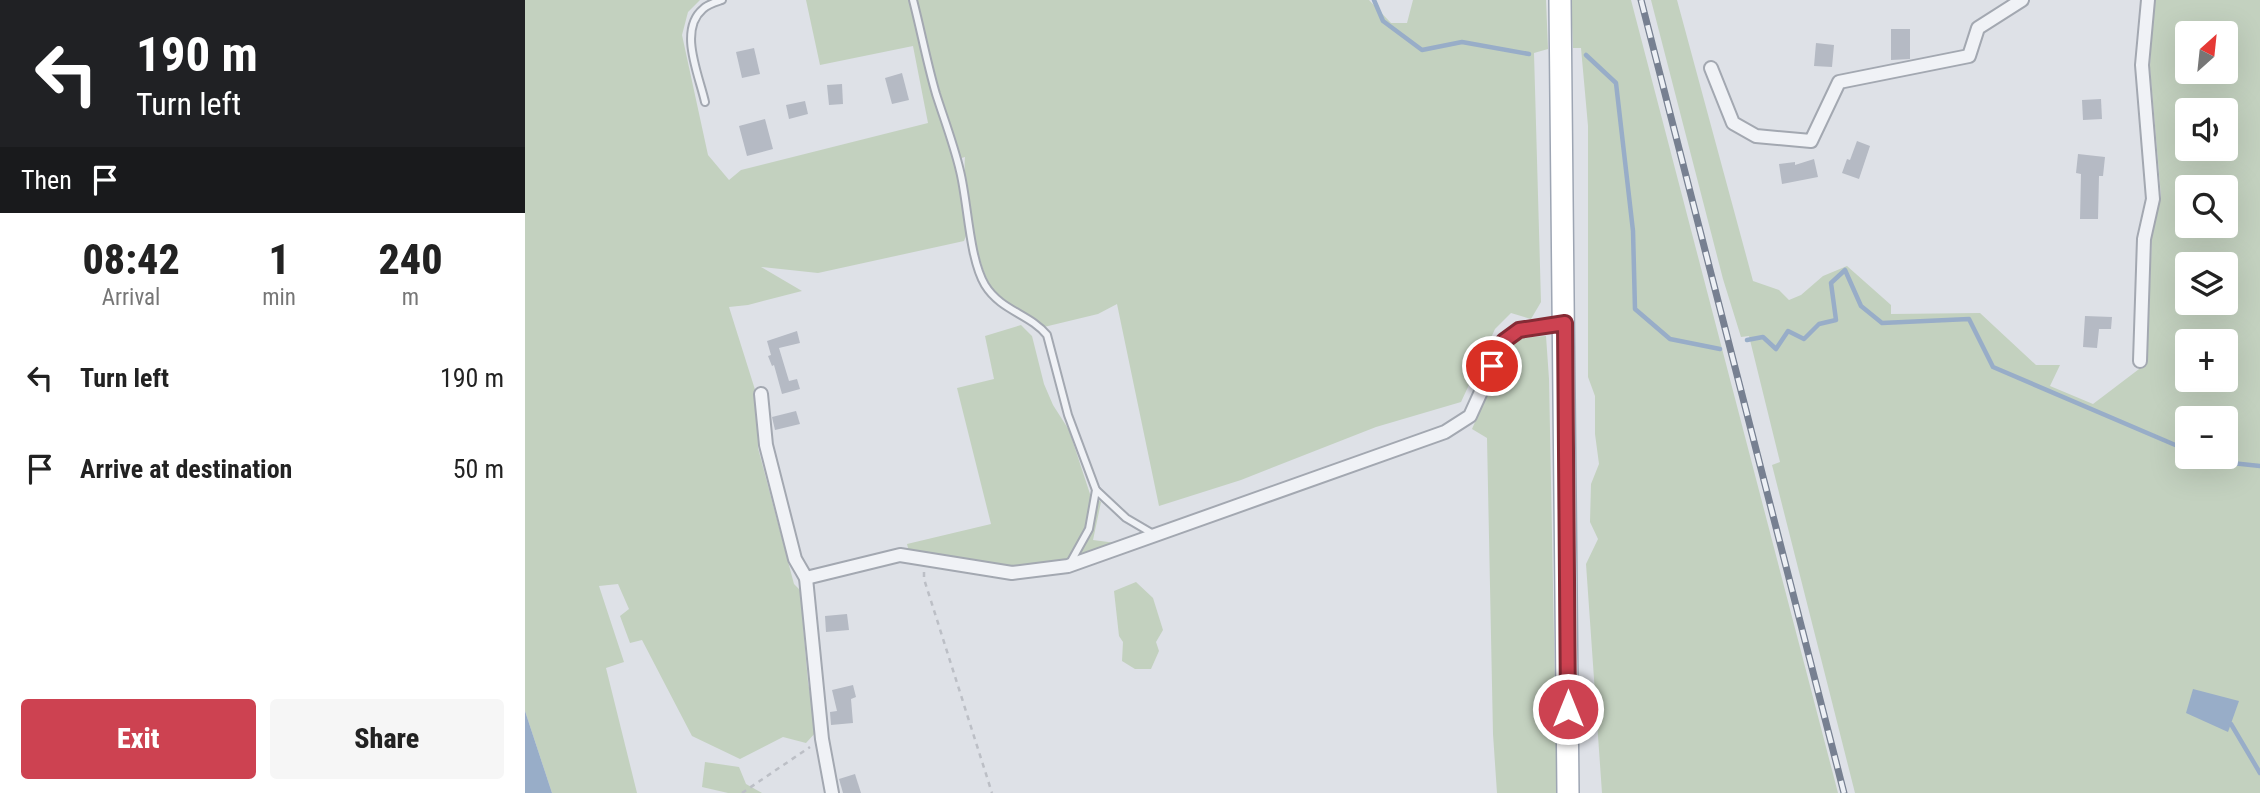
<!DOCTYPE html>
<html lang="en">
<head>
<meta charset="utf-8">
<style>
  body { margin:0; font-family:"Roboto Condensed",sans-serif; background:#f6f6f6; color:#222; height:100vh; display:flex; flex-direction:column; font-size:26px; white-space:nowrap }
  * { box-sizing:border-box; margin:0 }
  p { font-size:23px; color:#767676 }
  .icon { flex:none; width:38px; height:38px; fill:none; stroke:currentColor; stroke-width:2; stroke-linecap:round; stroke-linejoin:round }
  .map { position:relative; flex:1; overflow:hidden }
  .sheet { display:flex; flex-direction:column; background:#fff; width:525px }
  .sheet>* { flex:none }
  .hud { background:#202124; color:#fff; overflow:hidden }
  .needle { width:46px; rotate:27deg }
  .buttons { position:absolute; left:1650px; top:21px; display:grid; gap:14px }
  .buttons a { display:grid; place-items:center; width:63px; height:63px; border-radius:7px; background:#fff; box-shadow:0 7px 28px #0002; font-size:35px }
  .pin { position:absolute; display:grid; place-items:center; width:60px; height:60px; color:#fff; margin:-30px; border:4px solid #fff; border-radius:50%; box-shadow:0 2px 7px #0007 }
  .me { position:absolute; width:77px; margin:-38px; rotate:0deg; stroke-linejoin:round; filter:drop-shadow(0 0 5px #0008) }
  .turn { display:flex; align-items:center; gap:24px; height:147px; padding:0 21px; font-size:32px }
  .turn .icon { width:91px; height:91px; stroke-width:2.5 }
  .turn b { display:block; font-size:49px; line-height:60px }
  .then { display:flex; align-items:center; height:66px; padding:0 21px; background:#0003; gap:14px; font-size:26px }
  .eta { display:flex; justify-content:space-evenly; align-items:center; height:119px; text-align:center }
  .eta b { font-size:42px; font-weight:800; line-height:49px }
  .action { display:flex; gap:14px; margin-top:auto; padding:14px 21px }
  .action a { flex:1; height:80px; border-radius:7px; background:#cd4251; color:#fff; font-size:28px; font-weight:800; line-height:80px; text-align:center }
  .action a+a { background:#f6f6f6; color:#222 }
  ul { padding:0; list-style:none }
  li { display:flex; align-items:center; gap:21px; height:91px; padding:0 21px }
  li div { flex:1 }
  li b { display:block; font-size:26px }
  li em { font-style:normal }
  main { display:flex; flex:1; min-height:0 }
  .map>svg:first-child { display:block }
  .green { fill:#c3d1bf; fill-rule:evenodd }
  .water { fill:#98adc8 }
  .lines { fill:none; stroke-linecap:round; stroke-linejoin:round }
  .stream { stroke:#98adc8; stroke-width:4.5 }
  .building { fill:#b5bac4 }
  .lane-casing { stroke:#a3a8b1; stroke-width:10 }
  .street-casing { stroke:#a3a8b1; stroke-width:16 }
  .primary-casing { stroke:#9da5b3; stroke-width:24 }
  .path { stroke:#bcbfc6; stroke-width:2.5; stroke-dasharray:5 5; stroke-linecap:butt }
  .lane { stroke:#f0f2f6; stroke-width:6 }
  .street { stroke:#f0f2f6; stroke-width:12 }
  .primary { stroke:#fff; stroke-width:21 }
  .rail-casing { stroke:#778091; stroke-width:7 }
  .rail { stroke:#edf0f5; stroke-width:4.5; stroke-dasharray:13; stroke-linecap:butt }
  .route-casing { stroke:#852b35; stroke-width:18 }
  .route { stroke:#cd4251; stroke-width:12 }
</style>
</head>
<body>
<main>
<section class="sheet">
<div class="hud">
<div class="turn"><svg class="icon" aria-label="left" viewBox="0 0 24 24"><path d="M17 20v-9H6M10 6l-5 5 5 5"/></svg><div><b>190 m</b>Turn left</div></div>
<div class="then">Then<svg class="icon" aria-label="arrive" viewBox="0 0 24 24"><path d="M6 21V4h12l-3 4 3 4H6"/></svg></div>
</div>
<div class="eta">
<div><b>08:42</b><p>Arrival</p></div>
<div><b>1</b><p>min</p></div>
<div><b>240</b><p>m</p></div>
</div>
<ul>
<li><svg class="icon" aria-label="left" viewBox="0 0 24 24"><path d="M17 20v-9H6M10 6l-5 5 5 5"/></svg><div><b>Turn left</b></div><em>190 m</em></li>
<li><svg class="icon" aria-label="arrive" viewBox="0 0 24 24"><path d="M6 21V4h12l-3 4 3 4H6"/></svg><div><b>Arrive at destination</b></div><em>50 m</em></li>
</ul>
<div class="action"><a>Exit</a><a>Share</a></div>
</section>
<div class="map">
<svg width="1735" height="793" viewBox="0 0 1735 793">
  <rect width="100%" height="100%" fill="#dee1e7"/>
  <g class="green">
    <path d="M0,0H175L163,12L157,35L183,155L204,180L216,170L403,123L388,46L295,65L281,0H844L866,23H882L888,0H1021L1023,49L1009,53L1016,302L1006,319L986,313L970,329L936,402L851,427L716,480L634,506L592,304L573,314L519,327C503,316 483,308 470,293C452,272 437,185 440,157L429,160L442,233L439,241L293,273L236,267L277,291L223,305L204,307L232,396L233,448L269,584L275,590L283,682L292,731L281,743L258,737L215,759L167,736L117,640L105,643L95,616L104,609L93,584L74,586L99,662L81,668L112,793H27L0,711Z"/>
    <polygon points="1046,0 1106,0 1313,793 1077,793 1061,564 1073,539 1065,522 1066,484 1074,464 1070,434 1070,396 1063,377 1063,126 1056,48 1048,48"/>
    <path d="M1126,0H1152L1228,281L1254,290L1264,300L1276,295L1298,276L1322,266L1366,305V314L1455,313L1511,365H1535L1525,386L1568,404L1622,363L1627,236L1636,196L1625,68L1627,0H1735V793H1330L1247,465L1255,462L1224,336L1216,337L1198,279ZM1662,33H1701V72H1662ZM1662,110H1701V149H1662ZM1662,187H1701V226H1662ZM1662,264H1701V303H1662ZM1662,341H1701V380H1662ZM1662,418H1701V457H1662Z"/>
    <polygon points="496,325 507,336 519,384 528,405 544,430 565,494 576,502 568,540 591,543 533,563 488,568 384,552 382,544 466,524 432,388 469,379 460,336"/>
    <polygon points="1021,336 1024,379 1032,793 972,793 968,734 962,438 947,429 982,348 996,338"/>
    <polygon points="611,582 628,598 638,630 631,642 634,651 626,669 610,669 597,661 598,642 594,636 589,591"/>
    <polygon points="180,762 214,767 221,784 237,793 203,793 177,787"/>
  </g>
  <g class="water">
    <polygon points="1668,689 1714,701 1703,732 1661,713"/>
    <polygon points="0,711 27,793 0,793"/>
  </g>
  <g class="lines">
    <g class="stream">
      <polyline points="849,0 858,21 897,50 937,42 1004,54"/>
      <polyline points="1061,55 1091,83 1108,231 1110,309 1145,339 1195,349"/>
      <polyline points="1222,340 1238,337 1251,349 1263,331 1279,339 1294,324 1311,320 1306,283 1320,270 1336,306 1357,323 1444,319 1468,367 1662,450"/>
      <polyline points="1679,457 1688,461 1735,466"/>
      <polyline points="1706,724 1735,773"/>
    </g>
  </g>
  <g class="building">
    <polygon points="1366,29 1385,29 1385,59 1366,60"/>
    <polygon points="1291,43 1309,45 1307,67 1289,66"/>
    <polygon points="229,48 235,74 217,78 211,52"/>
    <polygon points="377,73 384,100 367,104 360,78"/>
    <polygon points="317,84 318,104 304,105 302,85"/>
    <polygon points="1576,99 1577,119 1558,120 1557,100"/>
    <polygon points="280,101 283,114 264,119 261,105"/>
    <polygon points="240,119 248,149 222,156 214,126"/>
    <polygon points="1332,141 1345,146 1334,179 1317,173 1322,159 1325,160"/>
    <polygon points="1553,154 1580,157 1578,176 1574,176 1573,219 1555,219 1556,174 1551,173"/>
    <polygon points="1289,159 1293,177 1257,184 1254,164 1270,162 1270,165"/>
    <polygon points="1560,316 1587,317 1586,329 1574,329 1572,348 1558,347"/>
    <polygon points="272,331 275,343 254,348 264,381 272,379 275,389 257,394 249,365 247,366 243,356 246,355 242,341"/>
    <polygon points="271,411 275,424 250,430 247,417"/>
    <polygon points="322,614 324,630 301,632 300,616"/>
    <polygon points="328,685 331,697 326,699 328,723 306,725 305,712 312,711 307,690"/>
    <polygon points="330,774 336,793 318,793 314,779"/>
  </g>
  <g class="lines">
    <defs>
      <g id="lane">
        <path d="M388,0C396,31 402,63 411,94C419,119 429,145 435,171C443,203 444,258 460,285C476,311 505,314 522,335L543,415L571,490L564,529L544,565"/>
        <path d="M180,102C174,75 153,30 178,9C183,4 191,2 197,0"/>
        <polyline points="571,490 601,518 630,535"/>
      </g>
      <g id="street">
        <polyline points="1186,68 1208,123 1231,136 1286,141 1314,82 1444,56 1453,28 1497,0"/>
        <polyline points="1615,361 1619,239 1628,199 1617,65 1623,0"/>
        <polyline points="236,394 241,445 270,559 281,578 297,739 307,793"/>
        <polyline points="281,578 375,555 487,573 543,566 920,432 945,416 979,341 994,330 1040,323"/>
      </g>
      <polyline id="primary" points="1035,0 1043,793"/>
    </defs>
    <use href="#lane" class="lane-casing"/>
    <use href="#street" class="street-casing"/>
    <use href="#primary" class="primary-casing"/>
    <g class="path">
      <polyline points="399,572 399,579 467,793"/>
      <polyline points="217,793 285,747"/>
    </g>
    <use href="#lane" class="lane"/>
    <use href="#street" class="street"/>
    <use href="#primary" class="primary"/>
    <defs>
      <polyline id="rail" points="1116,0 1319,793"/>
    </defs>
    <use href="#rail" class="rail-casing"/>
    <use href="#rail" class="rail"/>
  </g>
  <g class="lines">
    <defs>
      <polyline id="route" points="967,366 979,341 994,330 1040,323 1043,709"/>
    </defs>
    <use href="#route" class="route-casing"/>
    <use href="#route" class="route"/>
  </g>
</svg>
<div class="buttons">
<a><svg class="needle" viewBox="-14 -14 28 28"><path d="M0-13l5 13h-10z" fill="#e53935"/><path d="M0 13l5-13h-10z" fill="#767676"/></svg></a>
<a><svg class="icon" aria-label="sound" viewBox="0 0 24 24"><path d="M4 9h4l5-4v14l-5-4H4zM17 9q2 3 0 6"/></svg></a>
<a><svg class="icon" aria-label="search" viewBox="0 0 24 24"><circle cx="10" cy="10" r="6"/><path d="M15 15l6 6"/></svg></a>
<a><svg class="icon" aria-label="layers" viewBox="0 0 24 24"><path d="M12 4l9 5-9 5-9-5zM3 14l9 5 9-5"/></svg></a>
<a>+</a>
<a>−</a>
</div>
<div class="pin" style="left:967px;top:366px;background:#d93025"><svg class="icon" aria-label="arrive" viewBox="0 0 24 24"><path d="M6 21V4h12l-3 4 3 4H6"/></svg></div>
<svg class="me" style="left:1043px;top:709px" viewBox="-20 -20 40 40"><circle r="17" fill="#cd4251" stroke="#fff" stroke-width="3"/><path d="M0-11L8 9 0 5-8 9z" fill="#fff"/></svg>
</div>
</main>
</body>
</html>
